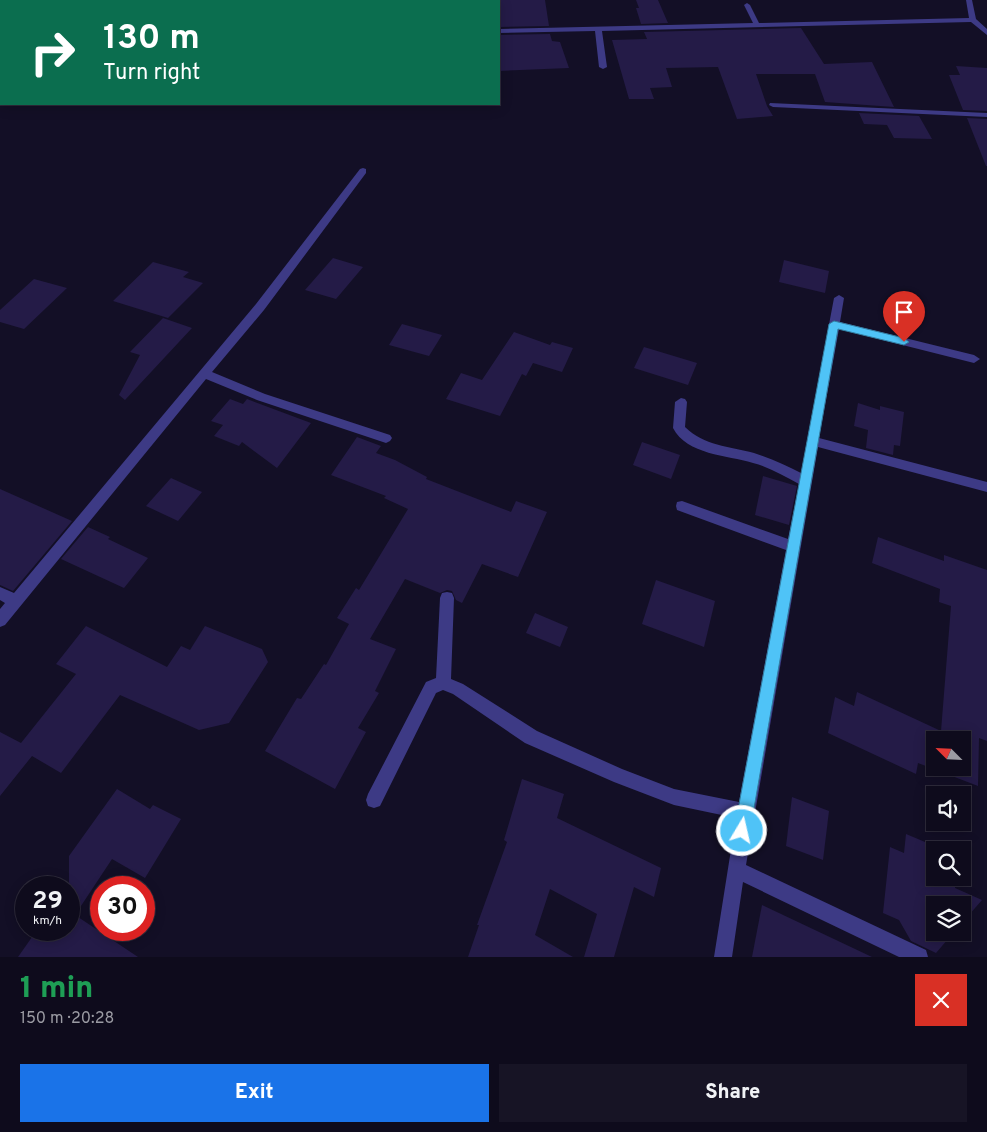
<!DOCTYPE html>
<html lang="en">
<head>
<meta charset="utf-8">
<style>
  body { margin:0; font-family:Overpass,sans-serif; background:#171425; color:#f1f3f6; height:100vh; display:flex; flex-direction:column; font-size:19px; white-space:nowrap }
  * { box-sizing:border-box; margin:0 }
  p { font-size:16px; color:#9b9ba3 }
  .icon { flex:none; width:28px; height:28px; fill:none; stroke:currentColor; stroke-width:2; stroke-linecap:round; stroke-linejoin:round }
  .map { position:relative; height:957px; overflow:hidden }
  .drawer { display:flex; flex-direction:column; background:#0e0b1c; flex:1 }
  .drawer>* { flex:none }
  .guide { position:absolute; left:0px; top:0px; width:500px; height:105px; box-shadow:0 2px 12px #0003,0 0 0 1px #2e2b3b; background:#0b6e4f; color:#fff; overflow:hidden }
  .needle { width:32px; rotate:294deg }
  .controls { position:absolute; left:926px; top:731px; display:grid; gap:10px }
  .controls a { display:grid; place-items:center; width:45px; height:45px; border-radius:0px; background:#0e0b1c; box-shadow:0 2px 12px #0003,0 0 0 1px #2e2b3b; font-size:25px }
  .speed { position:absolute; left:15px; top:876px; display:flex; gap:10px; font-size:25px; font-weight:700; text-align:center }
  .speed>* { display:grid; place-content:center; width:65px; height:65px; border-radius:50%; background:#0e0b1c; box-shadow:0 2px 12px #0003,0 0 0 1px #2e2b3b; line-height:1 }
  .speed small { font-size:12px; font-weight:400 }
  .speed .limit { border:8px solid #d22; background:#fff; color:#111 }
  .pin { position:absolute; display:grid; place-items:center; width:42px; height:42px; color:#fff; margin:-51px -21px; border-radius:50% 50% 50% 0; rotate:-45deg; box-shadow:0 0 5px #0007 }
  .pin .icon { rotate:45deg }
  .me { position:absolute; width:55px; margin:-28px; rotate:9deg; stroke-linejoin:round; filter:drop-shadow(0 0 4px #0008) }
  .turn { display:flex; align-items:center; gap:18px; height:105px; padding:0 20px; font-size:22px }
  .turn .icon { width:65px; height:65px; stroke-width:2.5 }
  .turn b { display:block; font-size:35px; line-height:42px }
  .round { display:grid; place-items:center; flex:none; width:52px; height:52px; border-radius:0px; background:#171425 }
  .head { display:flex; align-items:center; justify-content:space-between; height:85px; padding:0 20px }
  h1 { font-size:30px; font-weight:800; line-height:38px; color:#1e9e55 }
  .primary-button { display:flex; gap:10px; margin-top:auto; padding:10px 20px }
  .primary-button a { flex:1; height:58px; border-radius:0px; background:#1a73e8; color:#fff; font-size:20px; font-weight:800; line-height:58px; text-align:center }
  .primary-button a+a { background:#171425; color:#f1f3f6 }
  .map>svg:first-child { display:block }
  .building { fill:#241b47; fill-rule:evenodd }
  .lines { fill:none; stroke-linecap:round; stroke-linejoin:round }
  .minor { fill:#3d3a85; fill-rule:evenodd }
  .route { fill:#4fc3f7; stroke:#337fa1 }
</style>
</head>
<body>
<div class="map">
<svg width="987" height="957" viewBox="0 0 987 957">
  <rect width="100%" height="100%" fill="#130f26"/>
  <g class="building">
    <polygon points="499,0 545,0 549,26 499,27"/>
    <polygon points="636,0 658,0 668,23 641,24 636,8 639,8"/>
    <polygon points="801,28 824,64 872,62 894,107 825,102 815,74 756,74 767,106 773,116 737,119 718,67 666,68 672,87 650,88 654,99 629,99 612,40 647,39 644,32"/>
    <polygon points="550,34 552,41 560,42 569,68 499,71 499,35"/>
    <polygon points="956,66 987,68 987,111 963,110 949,75 960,75"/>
    <polygon points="859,113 919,116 932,139 894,138 887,125 864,124"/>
    <polygon points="967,118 987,119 987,166 986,166"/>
    <polygon points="333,258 363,267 336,299 305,290"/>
    <polygon points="784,260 829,271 825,293 779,282"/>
    <polygon points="153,262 189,272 183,277 203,283 168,318 113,301"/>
    <polygon points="34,279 67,288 24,329 0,322 0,310"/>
    <polygon points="163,318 192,328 125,400 119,395 140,355 130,352"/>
    <polygon points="402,324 442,335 429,356 389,345"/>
    <polygon points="514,332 550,345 552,342 573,348 562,372 533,363 526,376 522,374 500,416 446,399 461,373 482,380"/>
    <polygon points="644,347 697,363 688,385 634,368"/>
    <polygon points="230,399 243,404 247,399 311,423 277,468 242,442 239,446 214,436 223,425 211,421"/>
    <polygon points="858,403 880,410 880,406 904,412 900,446 894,445 893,455 866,448 868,430 854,426"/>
    <polygon points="357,437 381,446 376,453 395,460 427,477 426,479 511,512 516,501 547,512 518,577 482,564 462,603 456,600 452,591 447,590 440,593 405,579 370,639 396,649 375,691 379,693 358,728 366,732 335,789 265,751 297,698 301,699 324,664 326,665 349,624 337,618 356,588 359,590 408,509 384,498 386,496 331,475"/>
    <polygon points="642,442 680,455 671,479 633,465"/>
    <polygon points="763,476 797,486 789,525 755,515"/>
    <polygon points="171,478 202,492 178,521 146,506"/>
    <polygon points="0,489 72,521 13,591 0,585"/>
    <polygon points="88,527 110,537 108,539 148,558 124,588 61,559"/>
    <path d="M878,537L944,561V555L987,570V741L979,738L978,786L918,763L916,774L828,733L835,697L854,706L857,692L941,731L951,606L939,602L940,589L872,563ZM935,740H962V768H935Z"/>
    <polygon points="656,580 715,601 704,647 642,624"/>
    <polygon points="535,613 568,627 560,647 526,633"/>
    <polygon points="86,626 167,667 181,646 190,650 205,626 262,649 268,662 229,723 199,730 120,695 61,773 32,756 0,796 0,732 21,743 76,674 56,664"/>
    <polygon points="522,779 564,794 557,818 661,868 654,897 634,887 614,957 584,957 597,914 550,889 535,935 573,957 468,957 479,925 477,925 507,842 504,840"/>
    <polygon points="117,789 150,809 153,805 181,819 145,878 112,859 75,915 138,957 18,957 37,930 69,930 69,856"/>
    <polygon points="792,797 829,811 823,860 786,846"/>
    <polygon points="906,834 944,850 935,850 935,878 955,878 955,888 982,900 962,923 962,905 935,905 935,932 954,932 936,953 911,941 899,920 883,913 890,847 904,853"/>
    <polygon points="762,905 872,957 752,957"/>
  </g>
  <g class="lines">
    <g class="minor">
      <polygon points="966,0 972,0 976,19 987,29 987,35 971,22 602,31 607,67 603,69 599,67 595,31 499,33 499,29 753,23 744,5 747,3 750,5 759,23 969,18"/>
      <polygon points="770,103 987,113 987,117 773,107 769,105"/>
      <polygon points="363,168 366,169 366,173 264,310 212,372 265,394 390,435 392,438 390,441 386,443 257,400 206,379 5,625 0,627 0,609 5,603 0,600 0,587 14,593 256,304 360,169"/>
      <path d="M839,295L844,298L840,322L974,355L980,359L974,363L839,329L819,438L987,482V492L818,447L746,865L926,950L928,957H899L743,882L732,957H714L736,818L674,805L614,782L525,743L453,694L443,690L436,693L380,806L374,808L368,806L366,800L368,794L426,682L436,678L440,598L442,593L447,592L452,593L454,598L451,679L463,684L537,731L622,769L674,789L739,802L786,550L677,510L676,506L677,502L682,501L788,539L799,484C784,476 769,467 753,463C727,455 687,455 673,428L675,402L681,398L685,399L687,402L685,427C704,446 729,446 754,453C770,458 786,465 801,473L834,298Z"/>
    </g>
  </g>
  <polygon class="route" points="834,321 904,338 909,342 904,345 838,329 750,831 747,837 742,839 737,837 734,831 829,324"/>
</svg>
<div class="controls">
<a><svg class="needle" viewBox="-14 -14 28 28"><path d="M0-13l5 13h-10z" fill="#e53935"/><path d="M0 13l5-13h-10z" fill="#9b9ba3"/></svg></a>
<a><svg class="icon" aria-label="sound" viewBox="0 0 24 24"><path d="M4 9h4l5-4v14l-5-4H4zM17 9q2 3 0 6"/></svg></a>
<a><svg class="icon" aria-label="search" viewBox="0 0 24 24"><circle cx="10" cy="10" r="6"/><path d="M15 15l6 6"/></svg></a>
<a><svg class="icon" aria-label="layers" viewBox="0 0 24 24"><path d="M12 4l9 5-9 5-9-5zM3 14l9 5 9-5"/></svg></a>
</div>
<div class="speed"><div>29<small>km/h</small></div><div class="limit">30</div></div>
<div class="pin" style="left:904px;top:342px;background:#d93025"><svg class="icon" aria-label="arrive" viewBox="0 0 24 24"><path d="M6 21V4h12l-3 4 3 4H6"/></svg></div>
<svg class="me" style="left:742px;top:831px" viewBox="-20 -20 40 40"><circle r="17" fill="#4fc3f7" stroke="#fff" stroke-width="3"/><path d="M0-11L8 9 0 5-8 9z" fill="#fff"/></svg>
<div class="guide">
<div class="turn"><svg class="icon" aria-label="right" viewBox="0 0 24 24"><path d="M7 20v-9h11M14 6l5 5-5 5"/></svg><div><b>130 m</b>Turn right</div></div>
</div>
</div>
<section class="drawer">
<div class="head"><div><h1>1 min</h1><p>150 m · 20:28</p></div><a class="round" style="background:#d93025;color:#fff"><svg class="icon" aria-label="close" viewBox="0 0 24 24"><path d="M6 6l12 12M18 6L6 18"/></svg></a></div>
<div class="primary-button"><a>Exit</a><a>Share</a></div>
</section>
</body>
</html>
